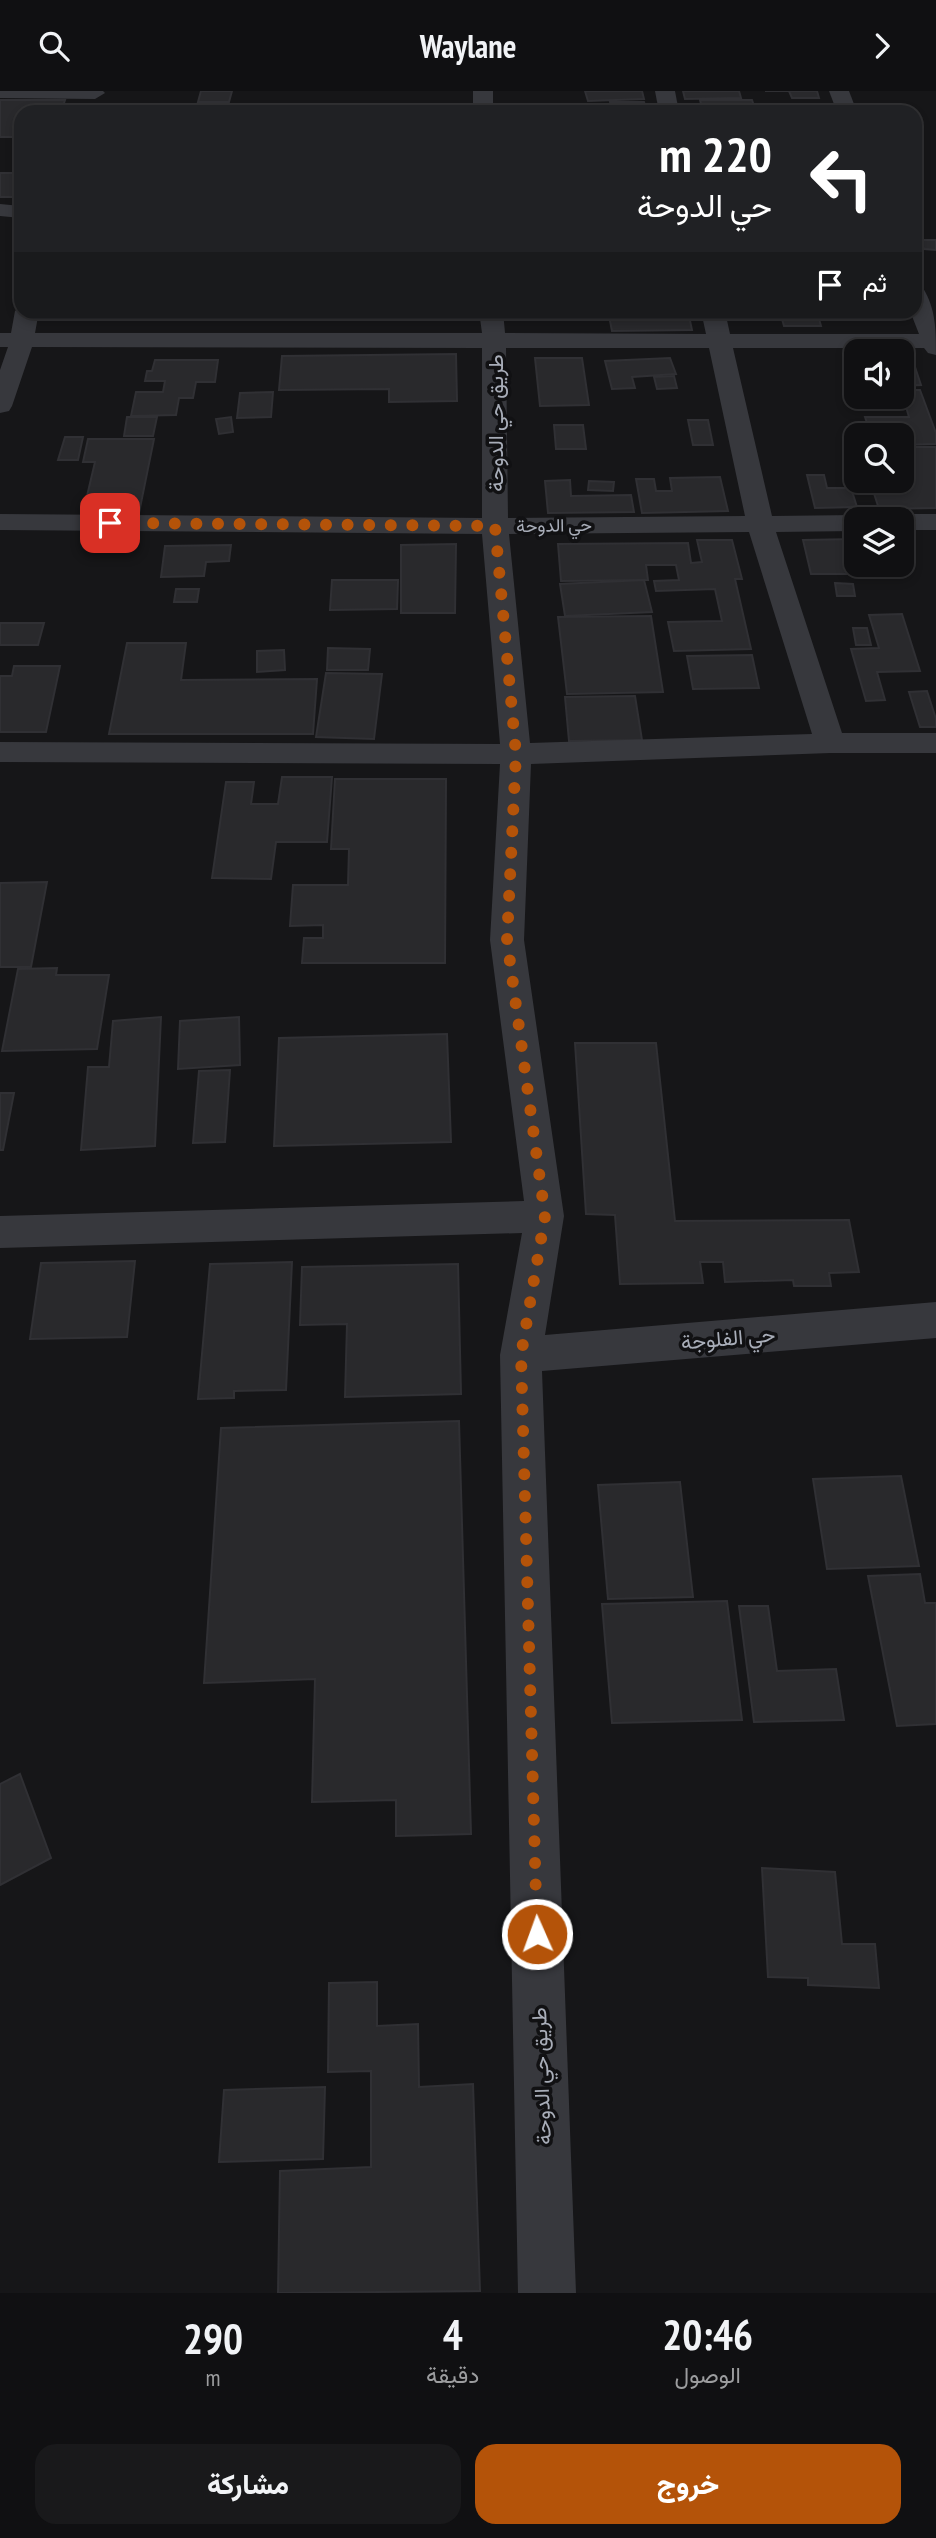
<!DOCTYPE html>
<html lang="ar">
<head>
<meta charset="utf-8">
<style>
  body { margin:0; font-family:"PT Sans Narrow",Vazirmatn,sans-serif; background:#19191b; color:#f1f3f6; direction:rtl; height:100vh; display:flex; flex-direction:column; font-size:26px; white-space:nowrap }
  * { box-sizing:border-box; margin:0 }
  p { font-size:23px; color:#9c9d9f }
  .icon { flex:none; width:38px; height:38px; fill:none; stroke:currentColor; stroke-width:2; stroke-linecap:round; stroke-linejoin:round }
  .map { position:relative; height:2202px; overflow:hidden; direction:ltr }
  .details { display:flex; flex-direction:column; background:#101012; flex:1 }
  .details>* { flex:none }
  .hud { position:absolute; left:14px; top:14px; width:908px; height:214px; border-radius:21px; box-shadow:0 4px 10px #0003,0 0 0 2px #303032; direction:rtl; background:#202124; color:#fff; overflow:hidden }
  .tools { position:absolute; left:844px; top:248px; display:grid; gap:14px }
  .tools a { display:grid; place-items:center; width:70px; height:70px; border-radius:14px; background:#101012; box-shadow:0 4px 10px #0003,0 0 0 2px #303032; font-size:35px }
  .pin { position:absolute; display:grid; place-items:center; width:60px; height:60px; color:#fff; margin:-30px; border-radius:14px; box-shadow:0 4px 10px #0006 }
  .me { position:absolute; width:77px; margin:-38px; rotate:358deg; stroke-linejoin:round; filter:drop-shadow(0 0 5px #0008) }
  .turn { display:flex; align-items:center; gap:24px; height:147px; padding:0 35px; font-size:32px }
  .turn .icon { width:91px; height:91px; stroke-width:2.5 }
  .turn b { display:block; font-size:49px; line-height:60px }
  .then { display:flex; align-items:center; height:66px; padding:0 35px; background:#0003; gap:14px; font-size:26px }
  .eta { display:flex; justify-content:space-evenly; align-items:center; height:119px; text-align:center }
  .eta b { font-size:42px; font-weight:800; line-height:49px }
  .action { display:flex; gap:14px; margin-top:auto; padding:14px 35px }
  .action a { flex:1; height:80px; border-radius:21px; background:#b45309; color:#fff; font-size:28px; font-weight:800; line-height:80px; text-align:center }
  .action a+a { background:#19191b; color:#f1f3f6 }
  header { display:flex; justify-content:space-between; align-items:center; height:91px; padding:0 35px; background:#101012; font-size:32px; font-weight:800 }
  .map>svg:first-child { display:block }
  .building { fill:#29292c; stroke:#303034; stroke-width:2 }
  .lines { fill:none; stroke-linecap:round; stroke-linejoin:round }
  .minor { fill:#37383d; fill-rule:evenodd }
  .route { stroke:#b45309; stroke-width:12; stroke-dasharray:0 21.6 }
  .labels { text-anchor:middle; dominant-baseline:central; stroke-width:7; stroke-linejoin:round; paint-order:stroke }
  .far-street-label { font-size:18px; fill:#a8adb8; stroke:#111113 }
  .street-label { font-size:21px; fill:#a8adb8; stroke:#111113 }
</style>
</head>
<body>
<header><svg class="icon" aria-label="forward" viewBox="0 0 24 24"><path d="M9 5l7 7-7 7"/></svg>Waylane<svg class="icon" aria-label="search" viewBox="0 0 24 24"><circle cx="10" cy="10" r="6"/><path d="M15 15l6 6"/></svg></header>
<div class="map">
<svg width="936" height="2202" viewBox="0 0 936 2202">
  <rect width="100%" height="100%" fill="#161618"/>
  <g class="building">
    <polygon points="201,0 232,0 229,11 198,11"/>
    <polygon points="585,0 642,0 644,8 588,10"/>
    <polygon points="683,0 739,0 741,7 685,8"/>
    <polygon points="765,0 817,0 819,7 792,7 789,0"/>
    <polygon points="0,9 65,9 61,21 21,21 21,46 0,46"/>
    <polygon points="700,9 752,9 756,21 703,21"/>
    <polygon points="610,11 644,11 647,21 612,21"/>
    <rect x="0" y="82" width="21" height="24"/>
    <polygon points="920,149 936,149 936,159 924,158"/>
    <polygon points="608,220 688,220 692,239 612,240"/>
    <polygon points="780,221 817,221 821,235 784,235"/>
    <polygon points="456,263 457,310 389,311 389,298 279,299 282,265"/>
    <polygon points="535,267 582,267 589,314 540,315"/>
    <polygon points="670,267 676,283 632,286 635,297 612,298 605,270"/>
    <polygon points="901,267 912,267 921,294 901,295"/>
    <polygon points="155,269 218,269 215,291 196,291 193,307 179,307 176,324 131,325 136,301 163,301 165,290 145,290 147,280 152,280"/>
    <polygon points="674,285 677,297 657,298 654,286"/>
    <polygon points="901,299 920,299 936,342 936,353 901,354 901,345 856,345 855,341 870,341 865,326 909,326"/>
    <polygon points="273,301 271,326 237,327 240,302"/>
    <polygon points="127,326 157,326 153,345 124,345"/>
    <polygon points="231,326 233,341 219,343 216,328"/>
    <polygon points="688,329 708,329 713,354 693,354"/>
    <polygon points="554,334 583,334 586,358 556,358"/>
    <polygon points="65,346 83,346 78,369 58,369"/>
    <polygon points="88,348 154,348 139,422 83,422 95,371 83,371"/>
    <polygon points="901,356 936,356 936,417 879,418 870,390 901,390"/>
    <polygon points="807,384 824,384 827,397 851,397 857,416 815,417"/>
    <polygon points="720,386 728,420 642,422 636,388 654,388 656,400 672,400 670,387"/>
    <polygon points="570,389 571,405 631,404 634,421 548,422 545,390"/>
    <polygon points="589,390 614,391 613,400 588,399"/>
    <polygon points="856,448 856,474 892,474 894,483 811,483 803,449"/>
    <polygon points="697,449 732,449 742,488 735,488 751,558 674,560 668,531 722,530 715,498 656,500 654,490 679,489 676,474 646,474 648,489 561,490 558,453 688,452 691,472 702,471"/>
    <polygon points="456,453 455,522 401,522 401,454"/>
    <polygon points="231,454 229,470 206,471 204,485 161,486 165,455"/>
    <polygon points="332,489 398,489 397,518 330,519"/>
    <polygon points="644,489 652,521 565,525 560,493"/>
    <polygon points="835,492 853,493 855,505 837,505"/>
    <polygon points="176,498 199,498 197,511 174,511"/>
    <polygon points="902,523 920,580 877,581 885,609 866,610 851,558 879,557 869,524"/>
    <polygon points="651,525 663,601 567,603 558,526"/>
    <polygon points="0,532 44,532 38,554 0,554"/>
    <polygon points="853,537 867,537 871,554 856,554"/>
    <polygon points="127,552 186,552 181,589 317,588 313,643 109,643"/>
    <polygon points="328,557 370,558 368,579 327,579"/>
    <polygon points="284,559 285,579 257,581 257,560"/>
    <polygon points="752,564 759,597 693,598 687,565"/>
    <polygon points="14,575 60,575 46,641 0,641 0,585 12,585"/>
    <polygon points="326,582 382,583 374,648 316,646"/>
    <polygon points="927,600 936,628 936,636 920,636 909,601"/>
    <polygon points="635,605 642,649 569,650 565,606"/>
    <polygon points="282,686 332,686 327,751 276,751 271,788 212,787 226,691 254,691 251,713 278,713"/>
    <polygon points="335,688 446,688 445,872 302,872 304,847 323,847 323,834 290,835 293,794 348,794 349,758 331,758"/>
    <polygon points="47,791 31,876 0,876 0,792"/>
    <polygon points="57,877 56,884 109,884 97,958 2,960 18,878"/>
    <polygon points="161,926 155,1055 81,1059 88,976 109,976 113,930"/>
    <polygon points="239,926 240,974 178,978 180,930"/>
    <polygon points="447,943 451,1051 274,1055 279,947"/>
    <polygon points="575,952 656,952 675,1130 849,1129 859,1181 829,1182 831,1195 794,1195 793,1189 725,1191 723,1171 700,1171 703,1192 620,1193 615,1124 586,1123"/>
    <polygon points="230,979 225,1051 193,1052 199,980"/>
    <polygon points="0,1002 14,1002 3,1059 0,1059"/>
    <polygon points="135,1170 127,1246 30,1248 41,1172"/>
    <polygon points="292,1171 286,1299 234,1300 234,1307 198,1308 210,1173"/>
    <polygon points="458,1173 461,1303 345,1306 347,1233 300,1234 302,1176"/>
    <polygon points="459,1330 471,1743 396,1745 396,1709 312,1711 315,1588 204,1592 221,1337"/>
    <polygon points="901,1385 919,1475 827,1478 813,1388"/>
    <polygon points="680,1391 693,1506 608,1508 598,1394"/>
    <polygon points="920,1483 925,1512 936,1512 936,1633 897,1635 868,1485"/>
    <polygon points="727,1510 742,1629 612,1632 602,1513"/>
    <polygon points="739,1515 768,1515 777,1580 836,1578 844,1629 754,1631"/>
    <polygon points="20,1683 51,1767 0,1794 0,1693"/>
    <polygon points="762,1777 835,1781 842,1853 875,1853 879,1897 808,1894 808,1887 768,1886"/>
    <polygon points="377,1891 377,1935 418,1933 419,1996 473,1993 480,2200 278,2202 280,2080 371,2076 371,1980 328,1981 329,1892"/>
    <polygon points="325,1996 323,2068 219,2071 224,1999"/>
  </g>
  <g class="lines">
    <g class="minor">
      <polygon points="0,0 103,0 105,2 95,8 0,7"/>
      <rect x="473" y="0" width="20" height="21"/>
      <polygon points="655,0 675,0 679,21 659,21"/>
      <polygon points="829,0 849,0 857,21 837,21"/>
      <polygon points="0,113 21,115 21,127 0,125"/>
      <path d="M915,195L923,197C936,218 936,240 936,264L928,262L924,257H733L772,425L856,424L867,429H856V440L776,441L842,642H936V662H830L531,673L524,849L564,1125L545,1244L936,1211V1247L542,1280L576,2202H518L500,1264L522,1142L0,1157V1125L524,1110L490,849L500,673L0,671V651L500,653L482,443L0,439V423L482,427V257L32,256L12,315L9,320L0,322V279L8,256H0V242H11L15,220L21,215V220H39L35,242H482L479,220H503L505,242L706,243L701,220H725L730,243H919L910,220H915ZM506,257H709L745,425L508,427ZM749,441L812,643L530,652L509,443Z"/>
      <polygon points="901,423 936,423 936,439 901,439 901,429 889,429"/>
    </g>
  </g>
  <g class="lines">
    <polyline class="route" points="110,432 495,435 516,663 507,849 545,1125 521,1264 537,1843"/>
  </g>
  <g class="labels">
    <g class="far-street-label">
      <text transform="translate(554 434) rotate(-1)">حي الدوحة</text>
    </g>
    <g class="street-label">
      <text transform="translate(495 332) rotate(-90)">طريق حي الدوحة</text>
      <text transform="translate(728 1247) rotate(-5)">حي الفلوجة</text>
      <text transform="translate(541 1985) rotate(-92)">طريق حي الدوحة</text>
    </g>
  </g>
</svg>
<div class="tools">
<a><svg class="icon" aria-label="sound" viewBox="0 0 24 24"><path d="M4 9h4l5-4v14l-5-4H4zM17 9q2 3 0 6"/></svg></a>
<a><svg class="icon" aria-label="search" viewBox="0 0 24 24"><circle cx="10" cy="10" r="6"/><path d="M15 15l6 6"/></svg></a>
<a><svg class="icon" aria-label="layers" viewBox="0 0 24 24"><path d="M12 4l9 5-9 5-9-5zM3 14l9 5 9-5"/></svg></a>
</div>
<div class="pin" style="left:110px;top:432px;background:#d93025"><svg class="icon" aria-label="arrive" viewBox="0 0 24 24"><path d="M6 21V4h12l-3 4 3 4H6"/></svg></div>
<svg class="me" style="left:537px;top:1843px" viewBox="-20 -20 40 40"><circle r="17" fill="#b45309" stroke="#fff" stroke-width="3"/><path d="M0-11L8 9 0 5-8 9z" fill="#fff"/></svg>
<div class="hud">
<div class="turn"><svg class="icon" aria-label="left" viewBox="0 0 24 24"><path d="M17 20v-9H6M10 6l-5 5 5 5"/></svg><div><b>220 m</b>حي الدوحة</div></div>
<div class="then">ثم<svg class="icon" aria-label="arrive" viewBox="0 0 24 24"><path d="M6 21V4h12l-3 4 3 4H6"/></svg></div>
</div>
</div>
<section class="details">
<div class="eta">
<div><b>20:46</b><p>الوصول</p></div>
<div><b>4</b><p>دقيقة</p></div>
<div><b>290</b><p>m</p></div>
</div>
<div class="action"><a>خروج</a><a>مشاركة</a></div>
</section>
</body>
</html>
